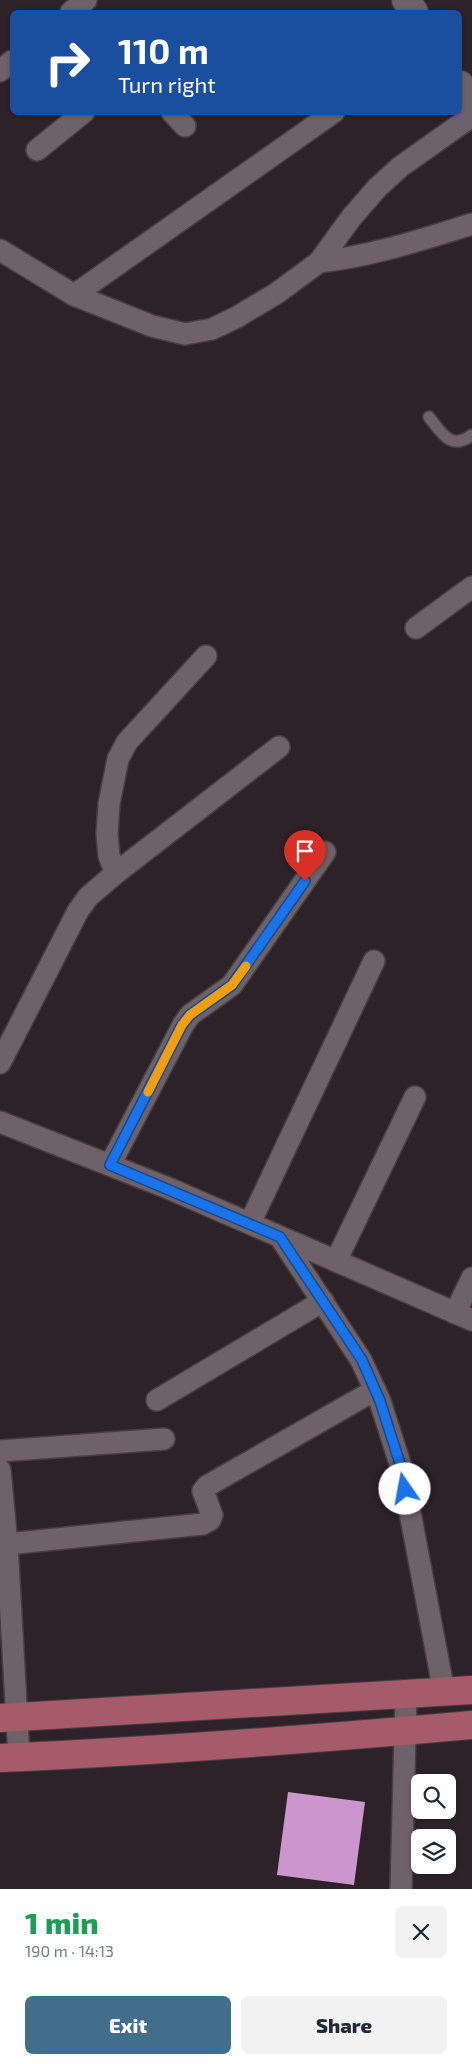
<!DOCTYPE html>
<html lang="en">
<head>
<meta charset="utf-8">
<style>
  body { margin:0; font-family:"Exo 2",sans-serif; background:#f2f2f3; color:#1f2937; height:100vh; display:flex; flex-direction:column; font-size:19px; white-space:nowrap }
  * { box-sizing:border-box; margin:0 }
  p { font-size:16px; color:#747a83 }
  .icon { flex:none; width:28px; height:28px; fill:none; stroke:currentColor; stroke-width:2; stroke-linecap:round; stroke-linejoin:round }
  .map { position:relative; height:1889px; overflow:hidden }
  .panel { display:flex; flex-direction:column; background:#fff; flex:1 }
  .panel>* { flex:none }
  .top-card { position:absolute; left:10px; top:10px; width:452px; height:105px; border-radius:8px; box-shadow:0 1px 4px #0004; background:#1a4fa0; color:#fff; overflow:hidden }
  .tools { position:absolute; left:411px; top:1774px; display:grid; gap:10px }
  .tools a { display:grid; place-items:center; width:45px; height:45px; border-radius:8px; background:#fff; box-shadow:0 1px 4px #0004; font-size:25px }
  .pin { position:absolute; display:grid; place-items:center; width:42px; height:42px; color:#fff; margin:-51px -21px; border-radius:50% 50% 50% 0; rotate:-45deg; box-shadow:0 0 5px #0007 }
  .pin .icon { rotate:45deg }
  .me { position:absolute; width:55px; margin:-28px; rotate:348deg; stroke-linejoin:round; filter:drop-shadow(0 0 4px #0008) }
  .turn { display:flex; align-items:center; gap:18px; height:105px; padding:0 25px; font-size:22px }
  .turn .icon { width:65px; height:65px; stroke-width:2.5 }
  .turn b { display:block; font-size:35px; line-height:42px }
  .round { display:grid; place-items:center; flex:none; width:52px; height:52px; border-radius:8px; background:#f2f2f3 }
  .overview { display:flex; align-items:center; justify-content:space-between; height:85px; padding:0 25px }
  h1 { font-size:30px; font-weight:800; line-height:38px; color:#1e9e55 }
  .action { display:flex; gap:10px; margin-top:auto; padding:10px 25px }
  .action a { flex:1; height:58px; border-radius:8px; background:#416e8b; color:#fff; font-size:20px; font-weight:800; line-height:58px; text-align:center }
  .action a+a { background:#f2f2f3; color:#1f2937 }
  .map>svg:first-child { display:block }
  .building { fill:#cb95ce }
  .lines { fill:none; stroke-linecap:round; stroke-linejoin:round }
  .lane-casing { stroke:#473e42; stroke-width:14 }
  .street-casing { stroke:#473e42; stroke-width:24 }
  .secondary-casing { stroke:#473e42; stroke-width:30 }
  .primary-casing { stroke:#473e42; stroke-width:30 }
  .lane { stroke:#6e6268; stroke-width:11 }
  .street { stroke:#6e6268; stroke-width:21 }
  .secondary { stroke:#6e6268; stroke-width:28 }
  .primary { stroke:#a55b6a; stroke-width:28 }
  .route-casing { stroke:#114b97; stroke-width:12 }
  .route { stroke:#1a73e8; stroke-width:9 }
  .slow { stroke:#f59e0b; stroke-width:9 }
</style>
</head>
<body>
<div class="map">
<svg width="472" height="1889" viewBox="0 0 472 1889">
  <rect width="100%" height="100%" fill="#2d2227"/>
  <polygon class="building" points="288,1792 365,1802 354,1885 277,1875"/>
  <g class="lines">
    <defs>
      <path id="lane" d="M429,417C442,433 450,451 472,435"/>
      <g id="street">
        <polyline points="71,12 86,0"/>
        <polyline points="0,71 12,61"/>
        <polyline points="172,112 185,126"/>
        <polyline points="37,150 84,112"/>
        <polyline points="0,250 74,295 152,326 185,334 212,329 237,317 277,293 319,262 351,218 377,188 400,167 472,116"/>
        <path d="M319,262C373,256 420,240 472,224"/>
        <polyline points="74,295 334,112"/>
        <polyline points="416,628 472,587"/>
        <polyline points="116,873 109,856 107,834 109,804 118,759 127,742 206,656"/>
        <polyline points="0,1063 78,911 88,897 116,873 279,747"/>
        <polyline points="0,1122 168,1188 472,1320"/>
        <polyline points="110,1165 183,1025 190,1015 232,985 325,852"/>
        <polyline points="250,1223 374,961"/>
        <polyline points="280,1237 361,1360 380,1401 402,1470 444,1692"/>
        <polyline points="336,1261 415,1097"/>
        <polyline points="455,1313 472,1278"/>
        <polyline points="157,1400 323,1301"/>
        <polyline points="0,1451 164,1439"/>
        <polyline points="0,1470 7,1544 19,1757"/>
        <polyline points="7,1544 203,1524 210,1520 212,1515 203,1491 207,1486 375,1390"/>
        <polyline points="401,1889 406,1695"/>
      </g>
      <g id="secondary">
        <polyline points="406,0 414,12"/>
        <polyline points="460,85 472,104"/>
      </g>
      <g id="primary">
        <polyline points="0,1718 472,1690"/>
        <path d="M0,1758C158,1751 315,1739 472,1725"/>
      </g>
    </defs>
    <use href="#lane" class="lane-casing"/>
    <use href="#street" class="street-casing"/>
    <use href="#secondary" class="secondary-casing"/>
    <use href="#primary" class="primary-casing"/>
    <use href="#lane" class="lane"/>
    <use href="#street" class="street"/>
    <use href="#secondary" class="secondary"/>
    <use href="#primary" class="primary"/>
  </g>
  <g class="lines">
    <defs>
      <polyline id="route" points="305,881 232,985 190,1015 182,1025 110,1165 280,1237 362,1360 380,1401 402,1470 405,1489"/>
    </defs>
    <use href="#route" class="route-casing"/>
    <use href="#route" class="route"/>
    <polyline class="slow" points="148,1092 182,1025 190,1015 232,985 246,966"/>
  </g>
</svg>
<div class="tools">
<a><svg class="icon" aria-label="search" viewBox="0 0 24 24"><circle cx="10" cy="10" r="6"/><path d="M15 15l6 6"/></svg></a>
<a><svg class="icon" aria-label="layers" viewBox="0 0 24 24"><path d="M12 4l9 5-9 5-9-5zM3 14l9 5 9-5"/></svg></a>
</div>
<div class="pin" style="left:305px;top:881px;background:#d93025"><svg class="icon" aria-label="arrive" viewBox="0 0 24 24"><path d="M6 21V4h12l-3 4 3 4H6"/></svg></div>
<svg class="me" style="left:405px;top:1489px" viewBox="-20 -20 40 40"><circle r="19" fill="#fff"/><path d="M0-13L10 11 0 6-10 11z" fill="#1a73e8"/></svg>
<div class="top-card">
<div class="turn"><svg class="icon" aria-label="right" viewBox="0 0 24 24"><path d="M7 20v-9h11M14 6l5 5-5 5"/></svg><div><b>110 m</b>Turn right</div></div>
</div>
</div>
<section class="panel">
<div class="overview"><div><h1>1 min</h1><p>190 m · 14:13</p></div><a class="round"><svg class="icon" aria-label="close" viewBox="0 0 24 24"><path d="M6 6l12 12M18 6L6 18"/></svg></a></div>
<div class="action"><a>Exit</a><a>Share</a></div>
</section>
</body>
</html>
